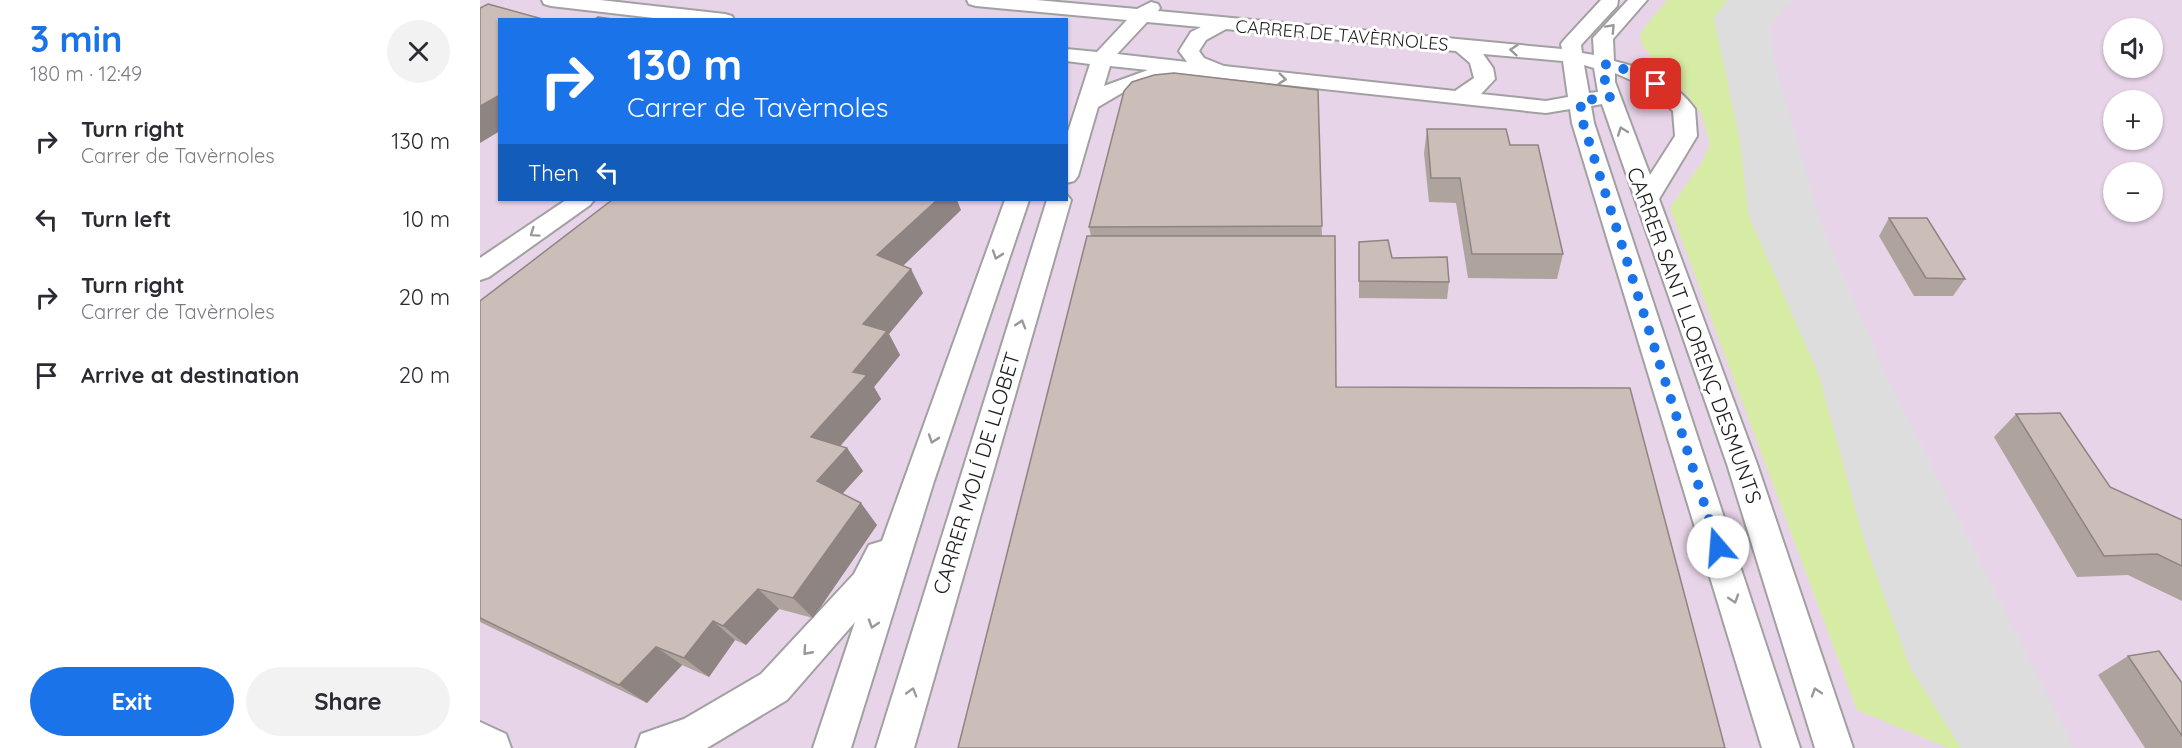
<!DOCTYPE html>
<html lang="en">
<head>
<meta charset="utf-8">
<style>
  body { margin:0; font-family:Quicksand,sans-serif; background:#f2f2f3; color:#2b2b33; height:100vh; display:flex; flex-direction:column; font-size:22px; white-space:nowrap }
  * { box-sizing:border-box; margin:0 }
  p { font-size:20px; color:#7c7c81 }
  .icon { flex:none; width:33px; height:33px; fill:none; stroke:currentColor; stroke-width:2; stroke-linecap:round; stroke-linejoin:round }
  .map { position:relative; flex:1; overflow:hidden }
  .side { display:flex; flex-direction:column; background:#fff; width:480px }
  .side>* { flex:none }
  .hud { position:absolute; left:18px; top:18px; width:570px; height:183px; border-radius:0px; box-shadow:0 2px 4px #0004; background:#1a73e8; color:#fff; overflow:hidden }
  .fabs { position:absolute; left:1623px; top:18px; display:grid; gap:12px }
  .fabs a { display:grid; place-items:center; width:60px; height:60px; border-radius:50%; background:#fff; box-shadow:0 2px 4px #0004; font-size:30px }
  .pin { position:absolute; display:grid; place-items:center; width:51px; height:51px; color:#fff; margin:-26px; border-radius:12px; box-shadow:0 3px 9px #0006 }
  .me { position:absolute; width:66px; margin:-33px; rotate:342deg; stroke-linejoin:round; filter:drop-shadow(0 0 4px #0008) }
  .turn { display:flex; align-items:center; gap:21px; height:126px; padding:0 30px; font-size:27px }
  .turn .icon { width:78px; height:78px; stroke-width:2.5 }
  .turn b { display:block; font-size:42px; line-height:51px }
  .then { display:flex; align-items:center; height:57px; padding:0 30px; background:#0003; gap:12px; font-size:22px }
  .round { display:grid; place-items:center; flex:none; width:63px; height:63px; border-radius:32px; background:#f2f2f3 }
  .summary { display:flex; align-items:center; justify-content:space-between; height:102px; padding:0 30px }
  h1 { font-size:36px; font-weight:700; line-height:45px; color:#1a73e8 }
  .button { display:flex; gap:12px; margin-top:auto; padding:12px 30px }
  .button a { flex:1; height:69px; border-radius:36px; background:#1a73e8; color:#fff; font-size:24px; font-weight:700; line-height:69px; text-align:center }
  .button a+a { background:#f2f2f3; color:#2b2b33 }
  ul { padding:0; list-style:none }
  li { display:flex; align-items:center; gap:18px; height:78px; padding:0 30px }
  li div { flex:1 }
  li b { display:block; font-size:22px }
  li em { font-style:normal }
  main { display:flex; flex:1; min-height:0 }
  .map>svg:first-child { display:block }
  .industrial { fill:#e8d4e8; fill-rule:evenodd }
  .grass { fill:#d6eca5 }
  .parking { fill:#ddd }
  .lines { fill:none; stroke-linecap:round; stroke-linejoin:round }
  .minor-casing { stroke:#a1a1a1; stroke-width:4 }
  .minor { fill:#fff; fill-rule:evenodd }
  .wall { fill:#afa39e }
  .shaded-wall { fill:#8e8481 }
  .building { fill:#cbbdb8; stroke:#8e8481; stroke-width:1.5 }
  .oneway { stroke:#999 }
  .route { stroke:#1a73e8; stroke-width:10; stroke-dasharray:0 18 }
  .labels { text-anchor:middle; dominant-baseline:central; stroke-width:6; stroke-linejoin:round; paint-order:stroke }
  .far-street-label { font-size:18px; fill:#1d1d1d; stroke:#fff }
  .street-label { font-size:21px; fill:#1d1d1d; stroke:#fff }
</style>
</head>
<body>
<main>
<section class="side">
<div class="summary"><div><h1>3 min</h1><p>180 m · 12:49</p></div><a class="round"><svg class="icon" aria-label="close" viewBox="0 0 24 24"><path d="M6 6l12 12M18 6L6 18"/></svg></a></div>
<ul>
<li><svg class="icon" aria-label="right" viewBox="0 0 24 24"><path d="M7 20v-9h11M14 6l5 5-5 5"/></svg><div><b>Turn right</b><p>Carrer de Tavèrnoles</p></div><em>130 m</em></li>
<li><svg class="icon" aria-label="left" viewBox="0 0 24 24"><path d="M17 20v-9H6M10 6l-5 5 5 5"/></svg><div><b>Turn left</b></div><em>10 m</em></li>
<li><svg class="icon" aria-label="right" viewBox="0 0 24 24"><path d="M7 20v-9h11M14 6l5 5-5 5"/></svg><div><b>Turn right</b><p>Carrer de Tavèrnoles</p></div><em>20 m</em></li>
<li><svg class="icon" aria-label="arrive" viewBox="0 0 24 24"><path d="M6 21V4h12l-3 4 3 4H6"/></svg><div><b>Arrive at destination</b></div><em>20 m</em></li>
</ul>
<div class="button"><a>Exit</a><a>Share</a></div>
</section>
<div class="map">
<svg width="1702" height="748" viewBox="0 0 1702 748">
  <rect width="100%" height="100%" fill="#efe8e2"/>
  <path class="industrial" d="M0,0H1702V748H0ZM20,20H586V200H20ZM1634,28H1672V68H1634ZM1634,100H1672V140H1634ZM1634,172H1672V212H1634Z"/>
  <polygon class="grass" points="1187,0 1247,0 1234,17 1260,141 1269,216 1339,375 1384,540 1430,667 1481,748 1468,748 1377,710 1190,208 1222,162 1230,144 1221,113 1199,85 1179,69 1162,44 1160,36 1164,28"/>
  <polygon class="parking" points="1247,0 1313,0 1290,26 1295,65 1342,227 1406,374 1594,748 1481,748 1430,667 1384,540 1339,375 1269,216 1260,141 1234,17"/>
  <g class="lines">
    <defs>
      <g id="minor">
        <polygon points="62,0 120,0 245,14 252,16 254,20 191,20 71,6 64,4"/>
        <path d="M487,0H556L657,9L671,2L678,4L680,8L678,11L1082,49L1081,44L1084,40L1121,0H1138L1137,6L1101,45L1102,53L1114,55L1113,38L1148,0H1167L1133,39L1134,61C1164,68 1196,82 1215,109L1217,136L1179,199L1277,464L1373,748H1335L1247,464L1122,104L1111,106L1114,123L1320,748H1282L1092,123L1090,109L1066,113L695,73L647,90L618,107L598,176L594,181L586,183V138L610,64L586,61V49L617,52L647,20L496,6L489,4ZM667,22L721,27L711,32L699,51L707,62L637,54ZM746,29L976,51L990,63L994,78L975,91L744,66L724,58L719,51L726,40ZM1003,54L1083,61L1088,97L1066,101L1001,94L1015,79L1013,68ZM1104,65L1114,68L1118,92L1109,93ZM630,66L668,70L624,86ZM1135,73L1169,88L1193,111L1195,136L1170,175L1135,82Z"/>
        <polygon points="586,194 591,200 434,748 396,748 567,200 586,200"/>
        <polygon points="86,200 114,200 110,205 9,277 0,280 0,258"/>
        <polygon points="525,200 549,200 454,481 371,748 333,748 375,622 307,700 227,748 156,748 161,734 204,719 281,674 374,574 389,545 402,541"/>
        <polygon points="0,722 26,734 31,748 0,748"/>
      </g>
    </defs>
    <use href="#minor" class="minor-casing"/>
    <use href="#minor" class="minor"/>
  </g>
  <g class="wall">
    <polygon points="838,90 842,236 856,387 1245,748 611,236 609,227"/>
    <polygon points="947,129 1030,145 1083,254 1077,279 988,278 976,203 949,202 944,153"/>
    <polygon points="481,210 423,266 443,293 409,334 420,355 394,387 401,399 360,446 367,448 383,471 362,494 397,525 333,618 299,609 266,645 255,640 229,677 202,665 167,703 0,622 0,301"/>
    <polygon points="1409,218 1485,279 1473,296 1434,296 1399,236"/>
    <polygon points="879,242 912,258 969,282 967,299 879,298"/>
    <polygon points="1536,414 1630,487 1702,520 1702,601 1648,575 1597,577 1514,437"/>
    <polygon points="1648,656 1702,683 1702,748 1665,748 1618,675"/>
  </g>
  <g class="shaded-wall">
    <polygon points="20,95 20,131 0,143 0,106"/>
    <polygon points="457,200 477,200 481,210 409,279 397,255"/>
    <polygon points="431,269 443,293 409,334 420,355 394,387 401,399 348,460 331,437 373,372 383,324"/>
    <polygon points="367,448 383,471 354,503 337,481"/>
    <polygon points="381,503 397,525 333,618 313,598"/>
    <polygon points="278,589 299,609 266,645 243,626"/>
    <polygon points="233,621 255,640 229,677 204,658"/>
    <polygon points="176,647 202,665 167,703 139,685"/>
  </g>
  <g class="building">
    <polygon points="8,4 66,20 20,20 20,95 0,106 0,8"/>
    <polygon points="118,17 140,20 113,20"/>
    <polygon points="694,73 838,90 842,226 609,227 644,91 652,82 674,75"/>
    <polygon points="947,129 1026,129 1030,145 1058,145 1083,254 992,254 980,178 951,178"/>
    <polygon points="132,200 457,200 397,255 431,269 383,324 407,331 373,372 387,375 331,437 367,448 337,481 381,503 313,598 278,589 243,626 233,621 204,658 176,647 139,685 0,618 0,301"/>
    <polygon points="1409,218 1447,218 1485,279 1446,278"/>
    <polygon points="607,236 855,236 856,387 1150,388 1245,748 478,748"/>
    <polygon points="908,240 912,258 967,257 969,282 879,281 879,242"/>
    <polygon points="1580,413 1630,487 1702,520 1702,566 1677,554 1624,556 1536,414"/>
    <polygon points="1679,651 1702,683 1702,736 1648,656"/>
  </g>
  <defs><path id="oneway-chevron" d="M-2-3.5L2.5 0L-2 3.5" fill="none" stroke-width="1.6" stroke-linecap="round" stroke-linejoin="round" transform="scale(1.5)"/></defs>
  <g class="oneway">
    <use href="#oneway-chevron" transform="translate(1131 28) rotate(-47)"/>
    <use href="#oneway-chevron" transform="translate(1034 50) rotate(-175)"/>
    <use href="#oneway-chevron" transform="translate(802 79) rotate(6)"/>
    <use href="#oneway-chevron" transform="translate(1142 131) rotate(-110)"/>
    <use href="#oneway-chevron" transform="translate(54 233) rotate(145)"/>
    <use href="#oneway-chevron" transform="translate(517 255) rotate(109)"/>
    <use href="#oneway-chevron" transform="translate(541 324) rotate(-73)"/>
    <use href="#oneway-chevron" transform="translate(453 439) rotate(109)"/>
    <use href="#oneway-chevron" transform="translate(1254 599) rotate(72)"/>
    <use href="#oneway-chevron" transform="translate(393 624) rotate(108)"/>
    <use href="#oneway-chevron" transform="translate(327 651) rotate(132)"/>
    <use href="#oneway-chevron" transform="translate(432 692) rotate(-74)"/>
    <use href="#oneway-chevron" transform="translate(1336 692) rotate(-108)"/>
  </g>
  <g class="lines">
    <polyline class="route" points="1176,84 1147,70 1124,64 1125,82 1130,97 1100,101 1103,123 1238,547"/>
  </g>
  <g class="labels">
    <g class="far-street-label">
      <text transform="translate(862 35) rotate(5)">CARRER DE TAVÈRNOLES</text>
    </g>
    <g class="street-label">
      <text transform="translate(1215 335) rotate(70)">CARRER SANT LLORENÇ DESMUNTS</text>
      <text transform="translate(496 473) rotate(-73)">CARRER MOLÍ DE LLOBET</text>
    </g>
  </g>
</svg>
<div class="fabs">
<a><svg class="icon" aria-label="sound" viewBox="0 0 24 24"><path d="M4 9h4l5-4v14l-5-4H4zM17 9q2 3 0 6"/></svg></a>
<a>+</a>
<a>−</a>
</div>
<div class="pin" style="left:1176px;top:84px;background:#d93025"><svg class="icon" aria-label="arrive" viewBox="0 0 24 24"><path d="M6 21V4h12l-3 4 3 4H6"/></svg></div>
<svg class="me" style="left:1238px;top:547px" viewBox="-20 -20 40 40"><circle r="19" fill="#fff"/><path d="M0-13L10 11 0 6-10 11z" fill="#1a73e8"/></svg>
<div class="hud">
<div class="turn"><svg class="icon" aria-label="right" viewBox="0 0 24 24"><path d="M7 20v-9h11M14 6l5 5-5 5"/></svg><div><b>130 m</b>Carrer de Tavèrnoles</div></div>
<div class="then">Then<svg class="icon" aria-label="left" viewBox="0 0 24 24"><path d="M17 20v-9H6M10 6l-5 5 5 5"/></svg></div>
</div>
</div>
</main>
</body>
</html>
